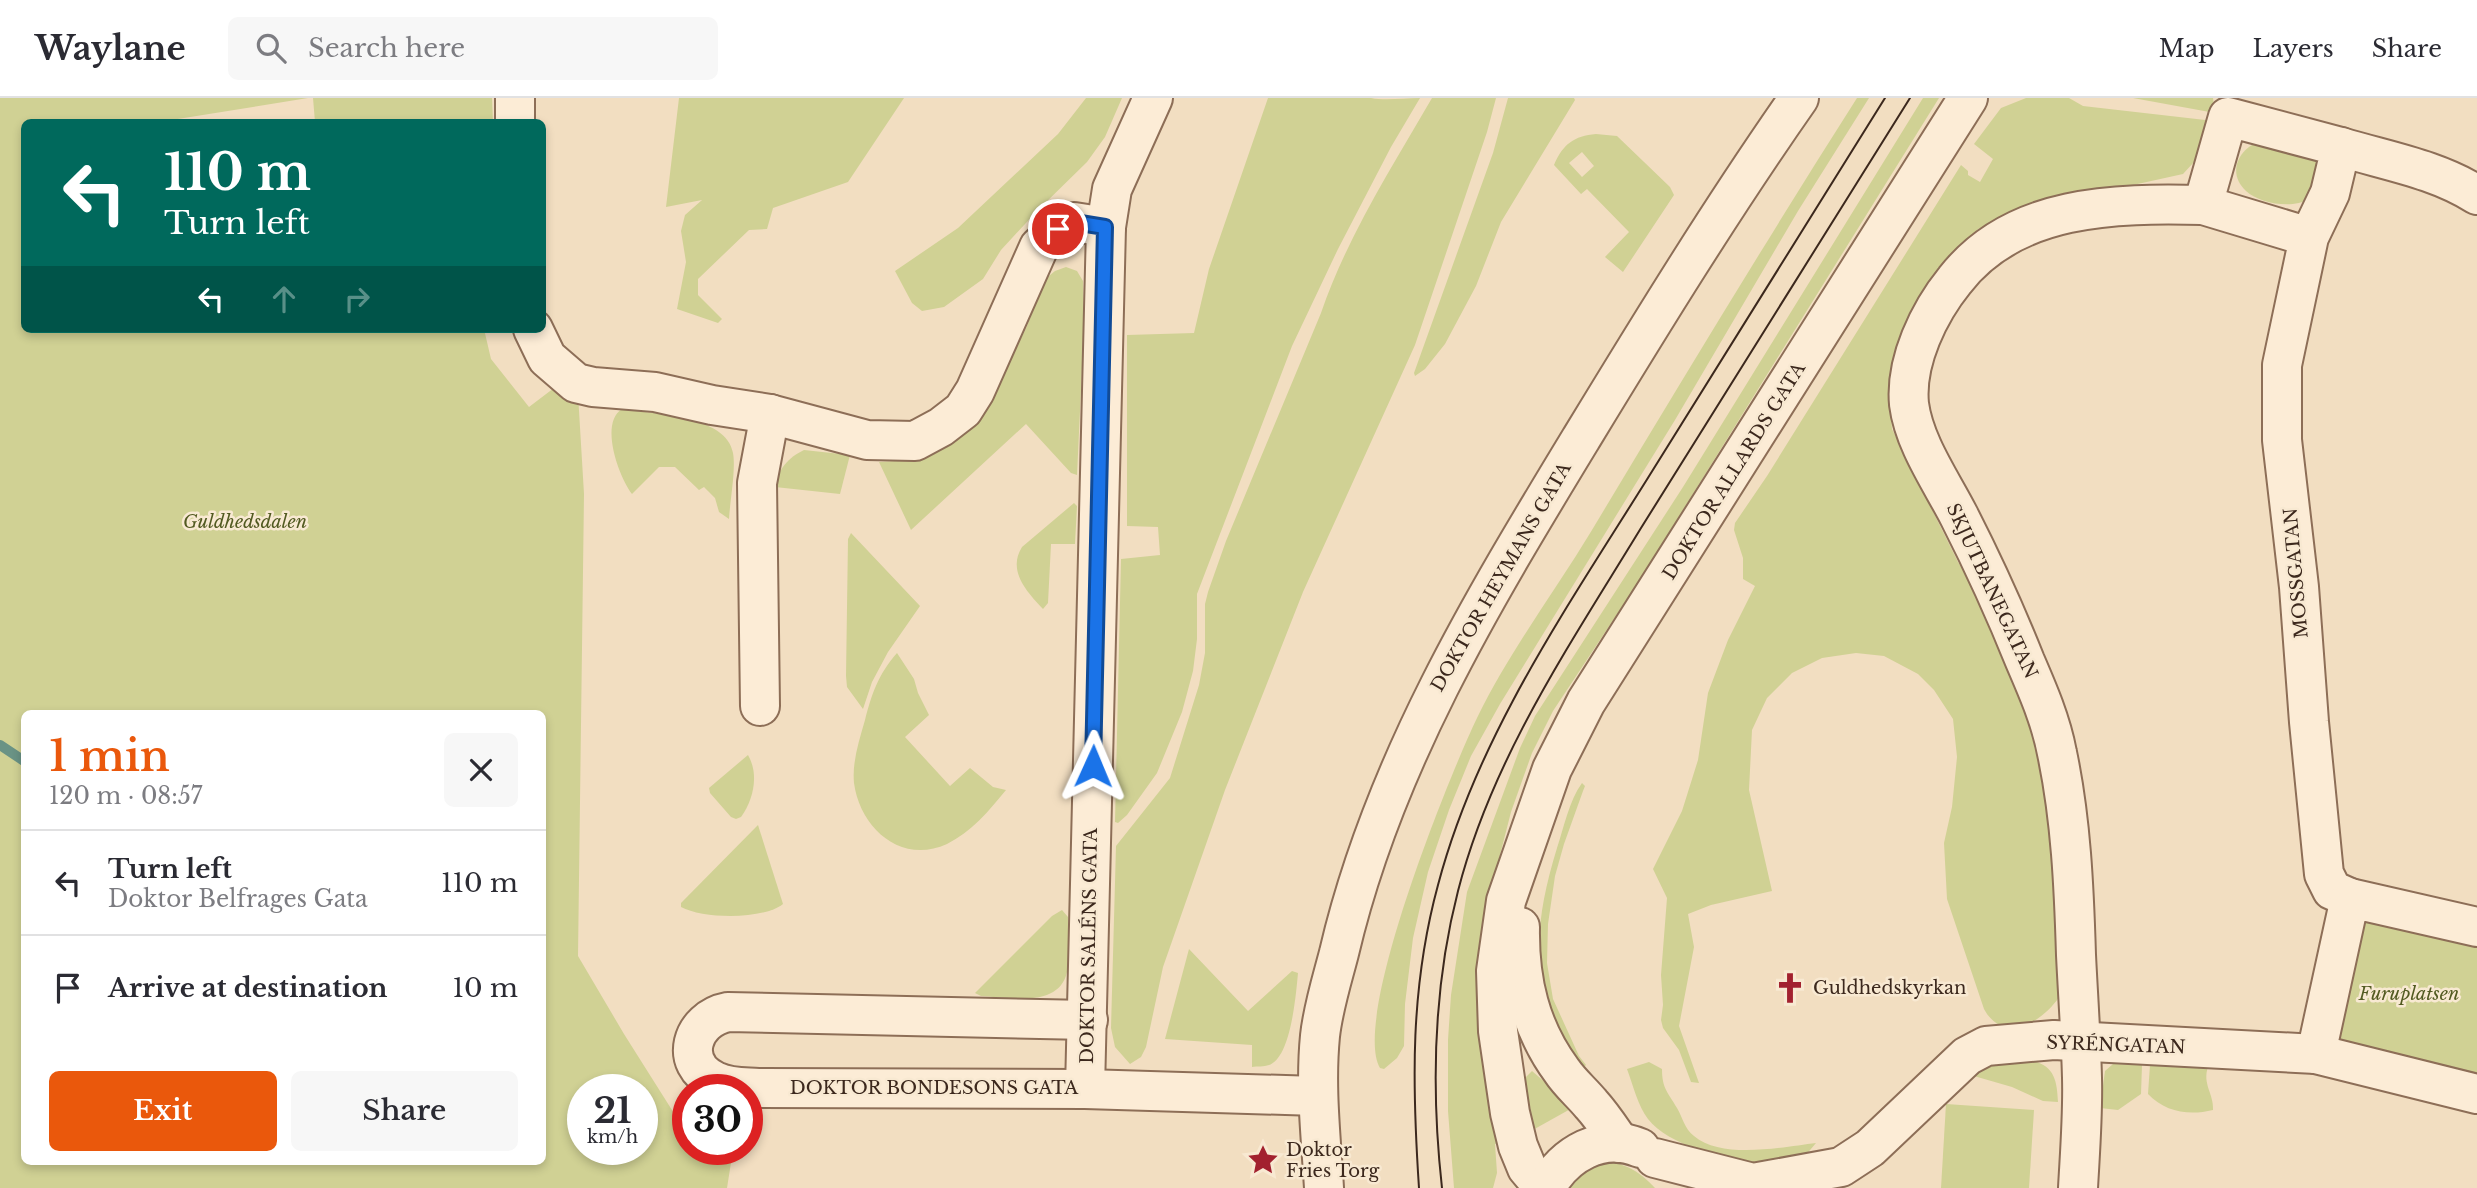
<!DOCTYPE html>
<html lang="en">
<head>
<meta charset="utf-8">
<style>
  body { margin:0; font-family:"Libre Baskerville",serif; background:#f7f7f7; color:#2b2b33; height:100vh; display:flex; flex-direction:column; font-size:26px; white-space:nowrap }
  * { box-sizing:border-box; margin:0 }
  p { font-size:23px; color:#7c7c81 }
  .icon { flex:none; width:38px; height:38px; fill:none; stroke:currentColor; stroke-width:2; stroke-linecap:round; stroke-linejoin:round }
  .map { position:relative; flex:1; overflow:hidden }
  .side { position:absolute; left:21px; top:612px; width:525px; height:455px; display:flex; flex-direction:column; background:#fff; border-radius:10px; box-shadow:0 4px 10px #0003 }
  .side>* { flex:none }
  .hud { position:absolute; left:21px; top:21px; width:525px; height:214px; border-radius:10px; box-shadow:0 4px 10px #0003; background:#00695c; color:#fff; overflow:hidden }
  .speed { position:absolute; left:567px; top:976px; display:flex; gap:14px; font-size:35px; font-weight:700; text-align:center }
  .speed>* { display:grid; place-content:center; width:91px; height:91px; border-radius:50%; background:#fff; box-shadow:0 4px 10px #0003; line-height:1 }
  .speed small { font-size:18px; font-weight:400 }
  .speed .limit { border:10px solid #d22; background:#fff; color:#111 }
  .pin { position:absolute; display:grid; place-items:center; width:60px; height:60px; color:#fff; margin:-30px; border:4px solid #fff; border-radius:50%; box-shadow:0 2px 7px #0007 }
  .me { position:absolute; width:77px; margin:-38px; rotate:1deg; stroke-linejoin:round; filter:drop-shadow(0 0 5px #0008) }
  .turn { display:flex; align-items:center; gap:24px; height:147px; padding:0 28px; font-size:32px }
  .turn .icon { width:91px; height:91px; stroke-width:2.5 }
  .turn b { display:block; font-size:49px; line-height:60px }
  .lanes { display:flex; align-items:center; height:66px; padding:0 28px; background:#0003; justify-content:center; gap:35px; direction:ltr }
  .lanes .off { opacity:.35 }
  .round { display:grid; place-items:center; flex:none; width:74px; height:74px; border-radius:10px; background:#f7f7f7 }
  .overview { display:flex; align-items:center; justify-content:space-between; height:119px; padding:0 28px }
  h1 { font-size:42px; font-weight:600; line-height:52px; color:#ea580c }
  .button { display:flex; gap:14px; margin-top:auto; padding:14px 28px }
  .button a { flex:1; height:80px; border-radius:10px; background:#ea580c; color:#fff; font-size:28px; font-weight:600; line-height:80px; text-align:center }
  .button a+a { background:#f7f7f7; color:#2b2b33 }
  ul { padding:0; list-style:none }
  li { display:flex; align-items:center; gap:21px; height:105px; padding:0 28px; border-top:2px solid #e1e1e2 }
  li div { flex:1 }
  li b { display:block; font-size:26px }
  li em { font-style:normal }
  header { display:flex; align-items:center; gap:42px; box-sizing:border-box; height:98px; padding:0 35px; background:#fff; border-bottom:2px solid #e1e1e2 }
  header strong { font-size:33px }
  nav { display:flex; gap:38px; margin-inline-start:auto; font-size:24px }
  .search { width:490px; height:63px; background:#f7f7f7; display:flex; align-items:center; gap:18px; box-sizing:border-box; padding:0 24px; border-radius:10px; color:#7c7c81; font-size:26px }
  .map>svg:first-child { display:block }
  .green { fill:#d0d194; fill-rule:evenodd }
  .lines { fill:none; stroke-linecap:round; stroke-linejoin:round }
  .stream { stroke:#6a9385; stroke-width:10 }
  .minor-casing { stroke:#8d6e57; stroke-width:42 }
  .minor { stroke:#fcecd6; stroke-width:38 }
  .tram { stroke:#3c281d; stroke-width:2 }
  .route-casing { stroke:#114b97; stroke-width:18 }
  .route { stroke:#1a73e8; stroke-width:12 }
  .labels { text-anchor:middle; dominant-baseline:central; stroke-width:5; stroke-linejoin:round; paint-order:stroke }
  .street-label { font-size:18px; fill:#3c281d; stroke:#f8e9d2 }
  .park-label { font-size:18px; font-style:italic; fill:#525a21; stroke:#f8e9d2 }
  .poi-label { font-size:18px; fill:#3c281d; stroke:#f8e9d2; text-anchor:start }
</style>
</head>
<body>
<header>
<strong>Waylane</strong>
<div class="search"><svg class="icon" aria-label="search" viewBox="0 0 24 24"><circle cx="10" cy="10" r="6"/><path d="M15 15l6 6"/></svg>Search here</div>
<nav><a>Map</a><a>Layers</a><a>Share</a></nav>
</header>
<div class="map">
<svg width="2477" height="1090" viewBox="0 0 2477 1090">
  <rect width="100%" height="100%" fill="#f2dec1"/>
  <g class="green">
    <path d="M0,0H308L159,24H24V231H484L491,261L529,309L554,290L578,296L584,396L578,858L624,936L677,1020L688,1022V1052H733L727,1090H0ZM24,616H542V1064H24ZM583,992H642V1052H583Z"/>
    <polygon points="313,0 492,0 493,24 315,24"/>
    <polygon points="679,0 904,0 848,84 773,110 767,131 749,132 698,181 698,197 722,221 718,225 677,211 686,164 681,133 685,117 702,102 666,109"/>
    <polygon points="1086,0 1122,0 1105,39 1087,64 1037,113 1001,152 983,181 944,209 922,213 912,205 895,173 958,130 1058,36"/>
    <path d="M1268,0H1371C1386,3 1403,0 1420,0L1391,49L1338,151L1292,248L1197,496V541L1193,573L1182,614L1157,675L1127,717L1118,725L1115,724L1121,461L1160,457L1158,429L1127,428V237L1194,235L1209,171Z"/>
    <path d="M1432,0H1496L1487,34L1415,247L1303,494L1225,692L1163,869L1146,949L1141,959L1130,966L1115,949L1111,930L1116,748L1170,680L1199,587L1205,555V506L1208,494L1226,443L1321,215C1347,139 1392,69 1432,0Z"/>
    <polygon points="1508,0 1574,0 1575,2 1501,124 1476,188 1445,246 1425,271 1415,278 1414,275 1493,55"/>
    <path d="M1857,0H1869L1798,113L1675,322L1500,606L1471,658L1449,712L1428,774L1413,840L1405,906L1404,948L1397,960L1384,971L1380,970C1351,920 1450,676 1477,620C1509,554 1554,495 1592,432C1679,287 1766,143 1857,0Z"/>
    <polygon points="1923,0 1939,0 1637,486 1553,613 1532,655 1511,714 1491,792 1501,1044 1495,1046 1497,1075 1493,1090 1454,1090 1448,1013 1448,942 1451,897 1467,794 1520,650 1535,618 1683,389"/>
    <path d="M2026,0H2069L2083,8L2214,23L2205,52L2183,76L2019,112L1978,131L1936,175L1910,221L1889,290L1892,331L1958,464L1993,518L2015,570L2046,694L2053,750L2061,896C2045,923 2004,948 1984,911L1947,801L1944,745L1952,709L1957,659L1953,621L1934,592L1918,576L1884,558L1856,555L1822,560L1792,575L1767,600L1752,632L1749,692L1772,793L1711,807L1688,816L1694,849L1679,928L1699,985L1691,984L1679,952L1663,930L1661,922L1663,907L1661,877L1667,800L1653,771L1682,713L1698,662L1708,595L1728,542L1755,488L1743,481V460L1734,432L1735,425L1767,378L1961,67L1968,73V77L1980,84L1993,61L1974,46L2001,10Z"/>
    <polygon points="2133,0 2213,0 2215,15"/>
    <path d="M1596,36L1617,38L1670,89L1674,97L1623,174L1605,159L1629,134L1587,91L1581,96L1554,67C1563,46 1574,38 1596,36ZM1582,54L1594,68L1582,79L1569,65Z"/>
    <path d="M2262,42L2315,60L2319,66L2309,101C2293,111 2260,106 2246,93C2226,74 2239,50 2262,42Z"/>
    <polygon points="1066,169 1077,173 1083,183 1084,227 1077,377 1071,375 1026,326 911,432 879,364 911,362 937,353 954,344 981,321 1027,228 1044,182 1055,173"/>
    <path d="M622,311C652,316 727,317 733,355C736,371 730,403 729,421L719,414L715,400L704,389L699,392L675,369H659L632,396C619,379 599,325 622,311Z"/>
    <path d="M804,352L850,357L840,396L775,389C777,372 789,359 804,352Z"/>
    <path d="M1074,405L1077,408L1075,446H1051L1048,505L1043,511C1027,494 1007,473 1022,449Z"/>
    <polygon points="851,435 920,508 888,554 872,584 863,611 847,589 846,578 848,441"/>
    <path d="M897,555L914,581L918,595L929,617L905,639L950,688L970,670L993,689L1006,692C989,713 971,734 947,746C901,767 860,730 854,685C852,664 859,643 865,622C872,595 878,577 897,555Z"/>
    <path d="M748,657C759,676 754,701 741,719L736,721L731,719L710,695L709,690Z"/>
    <path d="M1582,685L1585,688L1583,693L1564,746L1555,778L1548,826L1547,865L1553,901L1579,958L1586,967L1584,969L1579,967C1532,886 1530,839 1557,750C1564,729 1569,703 1582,685Z"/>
    <path d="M758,727L783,806C763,822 703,821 681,809V805Z"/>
    <path d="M1062,812L1068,819C1068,836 1071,857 1067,874C1059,911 1007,899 981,898L975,895L1052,818Z"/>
    <polygon points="2364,818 2477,838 2477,983 2336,951"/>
    <path d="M1189,851L1248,913L1292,873L1298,875C1296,896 1291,960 1269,967C1264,969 1257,968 1252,969V947L1165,941Z"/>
    <path d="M2033,963C2055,968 2057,984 2058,1004L2043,1003L2012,989L1967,976L1997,965Z"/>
    <path d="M1649,964L1662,971C1662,991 1668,994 1677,1010C1683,1020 1684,1030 1694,1038C1722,1062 1783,1049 1816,1045L1805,1058C1790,1061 1773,1066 1757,1065C1725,1062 1668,1047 1648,1021C1638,1008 1633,987 1627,971Z"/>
    <polygon points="2113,966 2142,967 2141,996 2118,1012 2100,1010 2105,973"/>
    <path d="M2150,967L2208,969C2202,986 2214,996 2213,1012C2189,1018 2165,1014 2148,996Z"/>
    <polygon points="1532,973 1574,1009 1531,1033 1523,982"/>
    <polygon points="1946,1006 2034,1012 2029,1090 1941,1090"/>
    <path d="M1601,1063C1625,1065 1638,1072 1655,1090H1567L1573,1080Z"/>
  </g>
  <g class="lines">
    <polyline class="stream" points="0,647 24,663"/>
    <defs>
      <g id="minor">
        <polyline points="515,24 515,0"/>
        <path d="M2341,49C2387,63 2436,71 2477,97"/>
        <polyline points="2309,139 2203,107 2228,19 2341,49 2330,95 2309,139 2282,267 2282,342 2299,489 2309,624 2324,776 2332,792 2350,800"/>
        <polyline points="533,231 547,260 576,285 593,289 655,294 712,307 770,316 867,342 915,343 941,329 963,312 975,293 1039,149 1058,131 1074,124 1106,129"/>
        <polyline points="760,608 757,385 770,316"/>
        <path d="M1520,829C1519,882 1530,930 1562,973C1570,985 1581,994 1591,1006C1602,1018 1611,1032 1620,1045"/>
        <polyline points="2477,829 2350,800 2316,956 2477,996"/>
        <path d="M1088,922L728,914C691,921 678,966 715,983C729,990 744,989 758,990L1085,991L1317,998"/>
        <polyline points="1085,991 1106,129 1112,91 1153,0"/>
        <polyline points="1655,1060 1753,1085 1841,1069 1870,1050 1967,958 1986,948 2054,942 2316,956"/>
        <path d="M1324,1090C1321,1039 1315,989 1320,938C1323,910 1332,882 1339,855C1383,666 1483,502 1582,339C1652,224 1722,110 1799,0"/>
        <polyline points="1544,1090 1527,1070 1518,1048 1510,1015 1498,933 1496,873 1506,803 1552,671 1586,604 1968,0"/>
        <path d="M1546,1090C1564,1056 1602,1034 1640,1050"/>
        <path d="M2078,1090C2080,1053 2083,1016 2082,980C2081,939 2078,898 2076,857C2074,790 2071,721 2057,655C2051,623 2038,593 2025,563C2005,513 1983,465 1959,418C1941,383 1914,345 1909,306C1905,263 1929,214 1955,182C2014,106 2115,105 2203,107"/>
      </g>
    </defs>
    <use href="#minor" class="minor-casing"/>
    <use href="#minor" class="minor"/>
    <g class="tram">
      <path d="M1419,1090C1412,985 1410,890 1438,787C1477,639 1566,511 1646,383C1726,255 1805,127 1885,0"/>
      <path d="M1442,1090C1431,991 1433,890 1458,793C1492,660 1571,545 1641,430C1730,286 1820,143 1910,0"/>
    </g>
  </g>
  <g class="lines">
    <defs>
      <polyline id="route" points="1058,131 1074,124 1105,129 1093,668"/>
    </defs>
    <use href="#route" class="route-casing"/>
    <use href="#route" class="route"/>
  </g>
  <defs>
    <symbol id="church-bare" viewBox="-9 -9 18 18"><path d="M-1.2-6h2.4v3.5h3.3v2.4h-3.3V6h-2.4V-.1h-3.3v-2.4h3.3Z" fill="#a2212f" stroke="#f8e9d2" stroke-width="2.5" paint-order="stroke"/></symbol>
    <symbol id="sight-bare" viewBox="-9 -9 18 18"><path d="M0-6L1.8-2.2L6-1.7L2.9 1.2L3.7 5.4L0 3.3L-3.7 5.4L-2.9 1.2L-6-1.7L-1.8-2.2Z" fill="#a2212f" stroke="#f8e9d2" stroke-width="2.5" paint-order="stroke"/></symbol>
  </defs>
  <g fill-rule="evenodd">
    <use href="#church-bare" x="1768" y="868" width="44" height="44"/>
    <use href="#sight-bare" x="1241" y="1040" width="44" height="44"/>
  </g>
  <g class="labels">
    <g class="street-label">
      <text transform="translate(1734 373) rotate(-58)">DOKTOR ALLARDS GATA</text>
      <text transform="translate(2296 475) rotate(-95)">MOSSGATAN</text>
      <text transform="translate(1501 479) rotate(-60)">DOKTOR HEYMANS GATA</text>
      <text transform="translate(1992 493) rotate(65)">SKJUTBANEGATAN</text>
      <text transform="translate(1089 848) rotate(-89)">DOKTOR SALÉNS GATA</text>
      <text transform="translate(2116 947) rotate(2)">SYRÉNGATAN</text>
      <text x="934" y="990">DOKTOR BONDESONS GATA</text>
    </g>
    <g class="park-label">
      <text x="245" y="424">Guldhedsdalen</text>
      <text x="2409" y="896">Furuplatsen</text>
    </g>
    <g class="poi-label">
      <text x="1813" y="890">Guldhedskyrkan</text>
      <text x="1286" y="1052">Doktor<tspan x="1286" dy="21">Fries Torg</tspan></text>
    </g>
  </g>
</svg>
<div class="speed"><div>21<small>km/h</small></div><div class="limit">30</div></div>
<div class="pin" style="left:1058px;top:131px;background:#d93025"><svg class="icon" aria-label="arrive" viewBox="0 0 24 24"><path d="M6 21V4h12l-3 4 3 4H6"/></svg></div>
<svg class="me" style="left:1093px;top:668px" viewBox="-20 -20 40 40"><path d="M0-17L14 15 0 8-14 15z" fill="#1a73e8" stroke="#fff" stroke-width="4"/></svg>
<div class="hud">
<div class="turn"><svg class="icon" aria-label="left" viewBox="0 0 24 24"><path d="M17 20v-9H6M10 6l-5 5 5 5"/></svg><div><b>110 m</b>Turn left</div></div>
<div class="lanes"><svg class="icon" aria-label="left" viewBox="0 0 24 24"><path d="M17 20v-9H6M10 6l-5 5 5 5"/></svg><svg class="icon off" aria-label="ahead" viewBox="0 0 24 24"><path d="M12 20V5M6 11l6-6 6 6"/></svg><svg class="icon off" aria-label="right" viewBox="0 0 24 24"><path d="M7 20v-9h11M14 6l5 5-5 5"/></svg></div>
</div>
<section class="side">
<div class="overview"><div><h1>1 min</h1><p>120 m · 08:57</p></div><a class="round"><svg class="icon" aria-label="close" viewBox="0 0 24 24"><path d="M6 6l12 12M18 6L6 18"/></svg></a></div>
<ul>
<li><svg class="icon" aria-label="left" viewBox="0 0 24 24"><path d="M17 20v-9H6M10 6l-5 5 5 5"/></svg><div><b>Turn left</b><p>Doktor Belfrages Gata</p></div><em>110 m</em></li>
<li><svg class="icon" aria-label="arrive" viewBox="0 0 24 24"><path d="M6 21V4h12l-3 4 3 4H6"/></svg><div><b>Arrive at destination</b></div><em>10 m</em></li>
</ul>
<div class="button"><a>Exit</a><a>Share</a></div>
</section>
</div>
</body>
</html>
